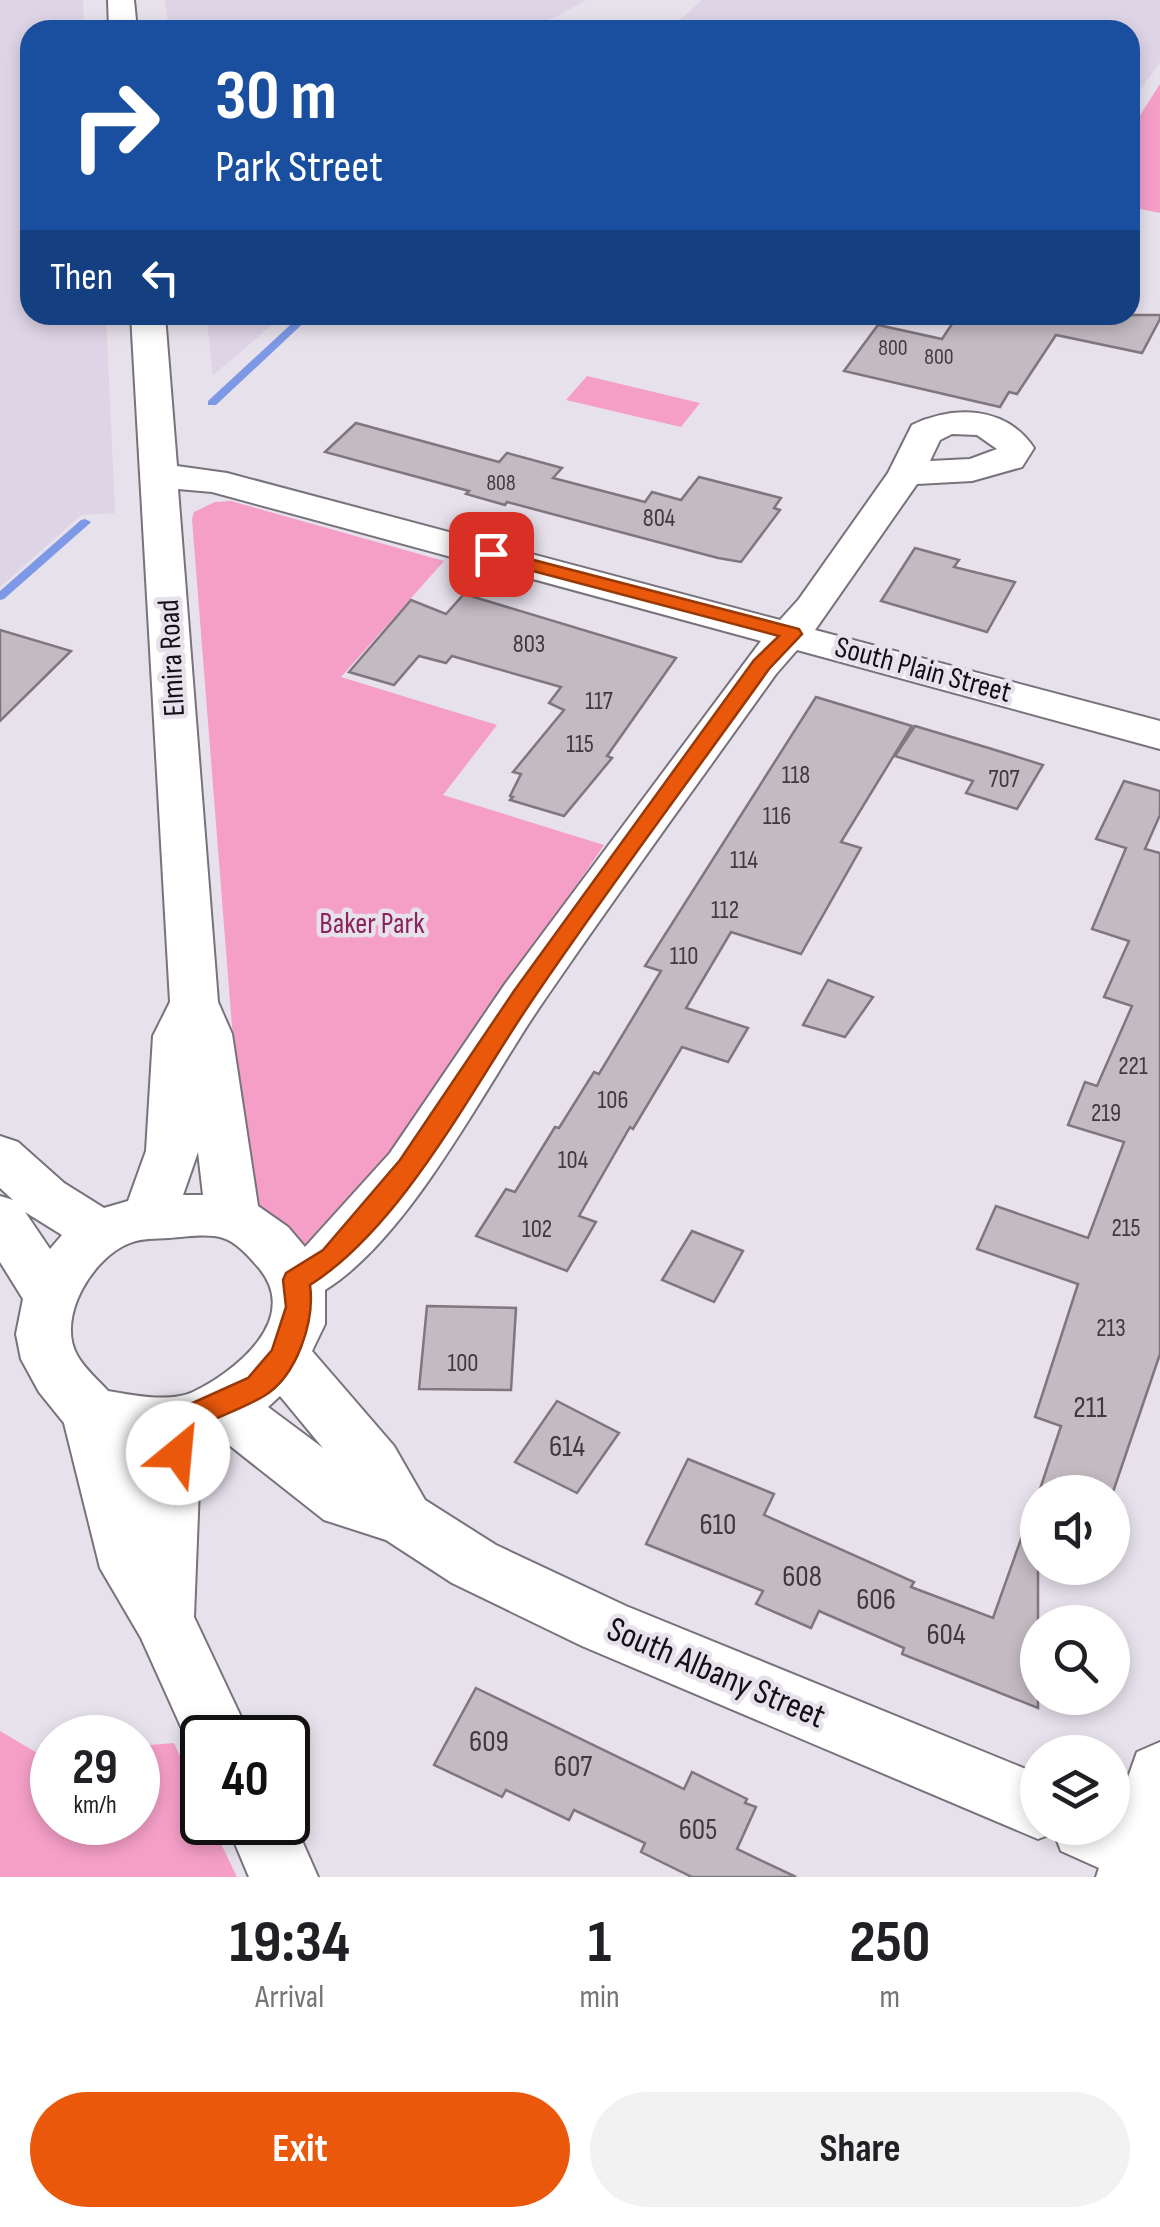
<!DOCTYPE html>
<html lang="en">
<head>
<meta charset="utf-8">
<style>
  body { margin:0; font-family:"Sofia Sans Condensed",sans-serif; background:#f2f2f2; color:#202124; height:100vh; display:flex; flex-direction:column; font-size:38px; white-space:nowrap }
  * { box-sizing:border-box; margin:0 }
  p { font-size:32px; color:#757577 }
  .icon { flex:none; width:55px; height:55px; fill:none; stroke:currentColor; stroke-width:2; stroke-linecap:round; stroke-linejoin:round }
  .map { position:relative; height:1877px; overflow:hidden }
  .details { display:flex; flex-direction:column; background:#fff; flex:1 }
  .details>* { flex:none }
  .banner { position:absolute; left:20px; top:20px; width:1120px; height:305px; border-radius:30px; box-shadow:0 5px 15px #0003; background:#1a4fa0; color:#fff; overflow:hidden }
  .fabs { position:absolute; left:1020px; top:1475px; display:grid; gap:20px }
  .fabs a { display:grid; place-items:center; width:110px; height:110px; border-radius:50%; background:#fff; box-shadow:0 5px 15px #0003; font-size:50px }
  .speed { position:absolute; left:30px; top:1715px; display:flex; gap:20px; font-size:50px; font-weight:700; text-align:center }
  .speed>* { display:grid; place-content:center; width:130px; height:130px; border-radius:50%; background:#fff; box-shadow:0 5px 15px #0003; line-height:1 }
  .speed small { font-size:25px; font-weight:400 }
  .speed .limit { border:5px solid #111; border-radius:15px; background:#fff; color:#111 }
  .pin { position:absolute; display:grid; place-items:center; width:85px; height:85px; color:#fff; margin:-42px; border-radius:20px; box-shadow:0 5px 15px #0006 }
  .me { position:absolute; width:110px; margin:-55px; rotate:28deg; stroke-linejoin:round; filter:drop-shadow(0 0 8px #0008) }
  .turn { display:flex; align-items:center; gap:35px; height:210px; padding:0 30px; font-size:45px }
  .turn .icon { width:130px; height:130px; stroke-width:2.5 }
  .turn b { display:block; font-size:70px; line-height:85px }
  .then { display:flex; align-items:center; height:95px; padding:0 30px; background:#0003; gap:20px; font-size:38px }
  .eta { display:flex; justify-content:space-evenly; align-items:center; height:170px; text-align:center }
  .eta b { font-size:60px; font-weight:700; line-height:70px }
  .action { display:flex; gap:20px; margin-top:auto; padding:20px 30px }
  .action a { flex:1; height:115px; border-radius:60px; background:#ea580c; color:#fff; font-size:40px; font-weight:700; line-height:115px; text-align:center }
  .action a+a { background:#f2f2f2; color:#202124 }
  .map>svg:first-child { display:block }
  .built { fill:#ddd4e5 }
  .green { fill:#f59fc8 }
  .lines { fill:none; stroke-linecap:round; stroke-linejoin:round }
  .stream { fill:#7d98e5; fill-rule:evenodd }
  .building { fill:#c3bac2; stroke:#7f767e; stroke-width:2.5 }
  .minor-casing { stroke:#77727c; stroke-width:4 }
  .minor { fill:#fff; fill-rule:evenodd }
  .route { fill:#ea580c; stroke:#983908; stroke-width:2.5 }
  .labels { text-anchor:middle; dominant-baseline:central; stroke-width:9; stroke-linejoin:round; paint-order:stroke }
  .far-number-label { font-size:22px; fill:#3e3a40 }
  .number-label { font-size:25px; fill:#3e3a40 }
  .street-label { font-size:30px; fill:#121014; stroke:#e7e1ec }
  .park-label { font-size:30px; fill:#8a245d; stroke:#e7e1ec }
  .near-number-label { font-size:30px; fill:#3e3a40 }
  .near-street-label { font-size:35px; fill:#121014; stroke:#e7e1ec }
</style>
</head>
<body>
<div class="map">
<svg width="1160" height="1877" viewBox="0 0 1160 1877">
  <rect width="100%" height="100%" fill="#e7e1ec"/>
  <g class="built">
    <polygon points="0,0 83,0 84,30 30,30 30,315 106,315 115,513 81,515 0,587"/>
    <polygon points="165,0 586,0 554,18 526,26 535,30 169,30"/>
    <polygon points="702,0 1160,0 1160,62 1130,105 1130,30 669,30"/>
    <polygon points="206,315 284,315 213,375"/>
  </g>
  <g class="green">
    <polygon points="1160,84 1160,213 1130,207 1130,131"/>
    <polygon points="587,376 700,403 681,427 566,400"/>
    <polygon points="231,501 444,561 341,677 497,725 443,795 604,845 379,1173 340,1218 303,1247 260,1207 244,1179 192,519 194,512 215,502"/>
    <polygon points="0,1731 39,1754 52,1753 52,1822 138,1822 138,1746 174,1743 202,1804 202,1822 211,1823 237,1877 0,1877"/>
  </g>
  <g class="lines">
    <g class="stream">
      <polygon points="388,25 417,28 421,30 385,29 384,27"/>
      <polygon points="301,315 312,315 216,405 208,405 208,401"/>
      <polygon points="85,519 91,522 89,524 4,599 0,600 0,591 81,520"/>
    </g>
  </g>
  <g class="building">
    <polygon points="958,315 1160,315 1160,319 1142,353 1056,335 1017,394 1009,392 1000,407 844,371 878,325 942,339"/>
    <polygon points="356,423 499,462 507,453 562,468 553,478 645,502 652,492 681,500 699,477 781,498 774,508 780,510 741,562 718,558 507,502 505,505 466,494 469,491 325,452"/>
    <polygon points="915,548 959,560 954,567 1015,582 987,632 881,601"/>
    <polygon points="464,594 676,658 607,756 612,758 564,816 510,800 513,797 510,796 521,774 513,772 564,710 549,703 561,687 452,656 446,663 419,656 394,685 349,672 411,600 446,614"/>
    <polygon points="0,630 71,651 0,721"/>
    <polygon points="816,697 912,726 841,842 861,848 801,954 731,932 686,1008 748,1028 728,1062 682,1047 633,1129 630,1127 579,1216 596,1222 567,1271 476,1236 506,1189 515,1192 555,1127 559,1128 594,1072 599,1074 661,971 645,966"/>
    <polygon points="915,726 992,749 1043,765 1017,809 966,793 973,781 895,756"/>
    <polygon points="1124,781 1160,791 1160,815 1145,849 1160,853 1160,1354 1113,1492 1039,1492 1061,1426 1035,1417 1078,1284 977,1249 996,1206 1088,1238 1124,1142 1068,1125 1085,1082 1097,1086 1132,1006 1104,997 1129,941 1092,929 1126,848 1096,839"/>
    <polygon points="828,980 873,997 845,1037 803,1025"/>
    <polygon points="692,1231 743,1251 714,1302 662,1280"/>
    <polygon points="427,1306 516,1308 511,1390 419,1389"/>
    <polygon points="557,1401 619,1433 577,1493 515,1462"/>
    <polygon points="688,1459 774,1494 764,1515 914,1582 911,1587 993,1618 1032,1508 1038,1509 1038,1708 902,1654 904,1648 819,1611 811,1628 756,1604 763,1591 646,1544"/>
    <polygon points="476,1688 684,1789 692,1772 747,1799 745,1803 756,1807 737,1849 796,1877 692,1877 641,1852 645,1843 574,1810 569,1820 506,1790 502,1797 434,1765"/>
  </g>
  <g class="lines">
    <defs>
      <g id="minor">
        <polygon points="108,0 134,0 137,30 109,30"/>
        <path d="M131,315H165L177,466L227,473L780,620L799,599L888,473L912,425C954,405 1006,406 1034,448L1022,467L972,481L917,484L815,630L1160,721V749L797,650L776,674C697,785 616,895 539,1008C483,1091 409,1238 325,1290V1324L312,1351L394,1446L425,1500L496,1545L626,1606L1038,1774V1828H1112V1806L1117,1808L1137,1752L1160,1742V1877H1096L1099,1868L1061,1851L1054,1833L1038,1839L582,1646L452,1583L386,1540L324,1520L215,1434L199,1488L194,1617L251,1738H202V1762L196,1760L141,1638L100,1568L64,1423L39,1392L21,1359L16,1334L23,1299L0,1262V1196L13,1200L0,1188V1136L18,1142L64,1183L104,1208L128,1201L146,1151L153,1036L170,1002ZM952,434L977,435L997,449L970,459L930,461L940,440ZM178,489L212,492L761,641L505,984L390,1153L305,1247L288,1227L258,1206L232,1034L218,1002ZM198,1152L203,1195H183ZM25,1212L62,1235L50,1249ZM169,1238C185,1237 208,1233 223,1238C237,1242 250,1258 259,1268C302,1320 234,1372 193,1392C169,1403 132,1395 108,1391C98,1380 84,1368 77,1355C56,1317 93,1257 130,1243C141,1238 156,1239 169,1238ZM280,1396L323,1448L268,1407ZM128,1443L151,1445L140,1486Z"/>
        <polygon points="288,1809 318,1877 249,1877 226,1822 288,1822"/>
      </g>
    </defs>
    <use href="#minor" class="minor-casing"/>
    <use href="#minor" class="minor"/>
  </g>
  <path class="route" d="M491,549L799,629L802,634L769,669C689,781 606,891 529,1005C469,1094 401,1227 310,1285C315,1321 297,1376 264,1396C244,1408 220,1416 199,1426L188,1462L178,1465L168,1462L164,1453L177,1410L248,1378L272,1350L286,1307L283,1280L286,1273L323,1250L400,1160L514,991L754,660L779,636L484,558V550Z"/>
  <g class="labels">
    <g class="far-number-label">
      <text x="893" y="348">800</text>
      <text x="939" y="357">800</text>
      <text x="501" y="483">808</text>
    </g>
    <g class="number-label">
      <text x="659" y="518">804</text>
      <text x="529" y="644">803</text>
      <text x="599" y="701">117</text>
      <text x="580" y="744">115</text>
      <text x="796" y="775">118</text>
      <text x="1004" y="779">707</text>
      <text x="777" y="816">116</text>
      <text x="744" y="860">114</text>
      <text x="725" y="910">112</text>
      <text x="684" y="956">110</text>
      <text x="1133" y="1066">221</text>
      <text x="613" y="1100">106</text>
      <text x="1106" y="1113">219</text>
      <text x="573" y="1160">104</text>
      <text x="1126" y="1228">215</text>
      <text x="537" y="1229">102</text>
      <text x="1111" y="1328">213</text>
      <text x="463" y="1363">100</text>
    </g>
    <g class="street-label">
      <text transform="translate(172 658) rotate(-93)">Elmira Road</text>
      <text transform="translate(923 670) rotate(15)">South Plain Street</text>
    </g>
    <g class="park-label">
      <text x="372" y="924">Baker Park</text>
    </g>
    <g class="near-number-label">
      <text x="1090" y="1408">211</text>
      <text x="567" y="1447">614</text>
      <text x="718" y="1525">610</text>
      <text x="802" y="1577">608</text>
      <text x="876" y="1600">606</text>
      <text x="946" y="1635">604</text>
      <text x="489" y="1742">609</text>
      <text x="573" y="1767">607</text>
      <text x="698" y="1830">605</text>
    </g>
    <g class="near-street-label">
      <text transform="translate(716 1673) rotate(23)">South Albany Street</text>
    </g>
  </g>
</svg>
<div class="fabs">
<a><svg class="icon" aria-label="sound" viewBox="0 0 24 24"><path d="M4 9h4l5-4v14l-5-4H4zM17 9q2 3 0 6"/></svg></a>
<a><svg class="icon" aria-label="search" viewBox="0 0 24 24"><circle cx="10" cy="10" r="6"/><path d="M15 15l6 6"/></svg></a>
<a><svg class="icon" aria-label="layers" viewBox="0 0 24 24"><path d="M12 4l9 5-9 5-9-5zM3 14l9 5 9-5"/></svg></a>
</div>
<div class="speed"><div>29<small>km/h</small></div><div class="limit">40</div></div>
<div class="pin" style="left:491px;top:554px;background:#d93025"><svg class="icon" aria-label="arrive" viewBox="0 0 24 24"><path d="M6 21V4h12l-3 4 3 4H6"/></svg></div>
<svg class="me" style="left:178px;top:1453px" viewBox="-20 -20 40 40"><circle r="19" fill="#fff"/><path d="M0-13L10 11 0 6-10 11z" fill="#ea580c"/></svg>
<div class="banner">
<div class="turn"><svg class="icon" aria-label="right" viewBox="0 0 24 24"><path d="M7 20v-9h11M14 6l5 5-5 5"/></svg><div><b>30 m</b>Park Street</div></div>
<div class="then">Then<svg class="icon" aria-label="left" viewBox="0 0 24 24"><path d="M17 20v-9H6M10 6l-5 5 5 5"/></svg></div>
</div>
</div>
<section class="details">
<div class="eta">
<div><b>19:34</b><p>Arrival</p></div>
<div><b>1</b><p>min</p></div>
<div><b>250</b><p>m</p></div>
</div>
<div class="action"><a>Exit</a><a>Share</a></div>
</section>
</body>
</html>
